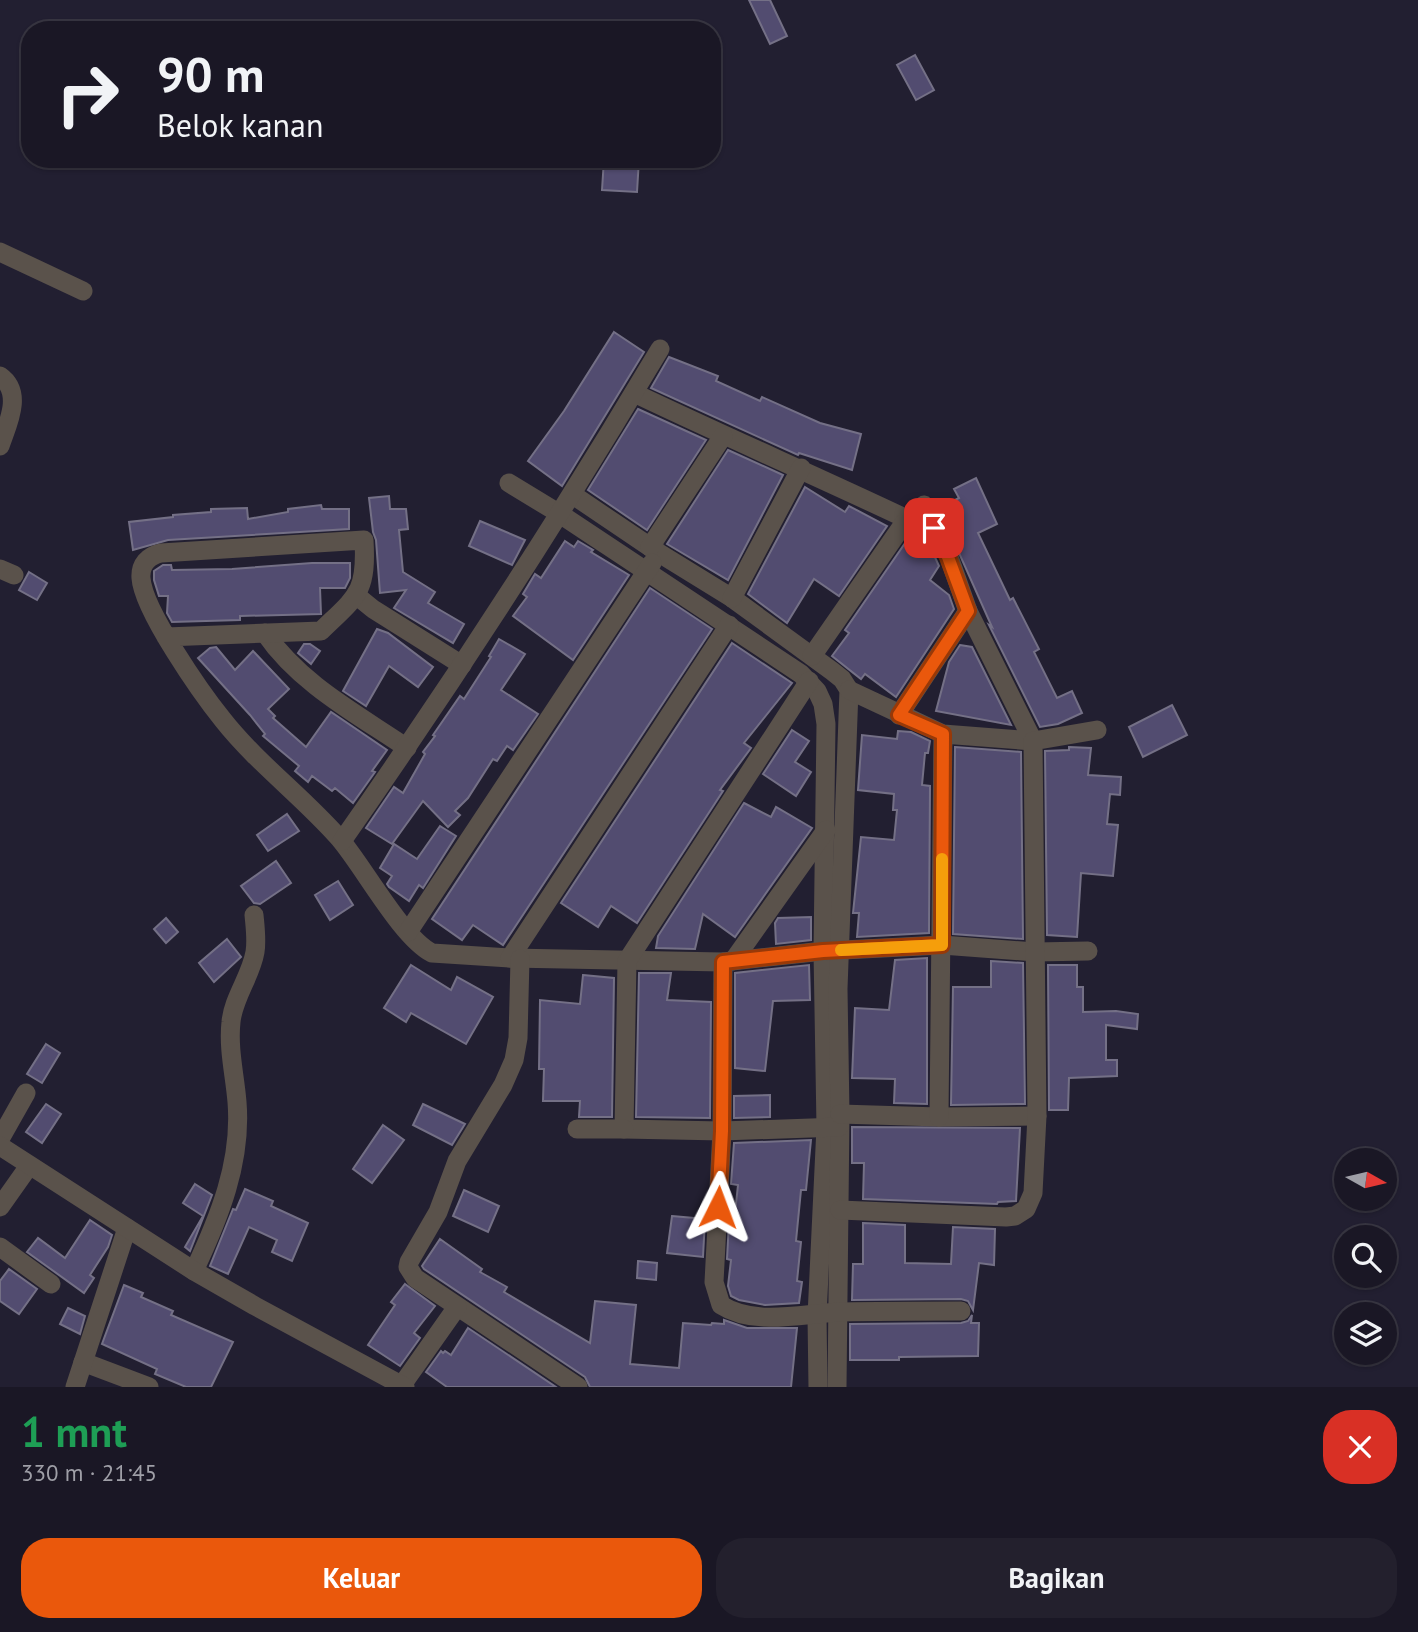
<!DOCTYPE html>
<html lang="id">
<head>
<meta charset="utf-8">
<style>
  body { margin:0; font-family:"PT Sans",sans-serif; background:#23202d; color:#f1f3f6; height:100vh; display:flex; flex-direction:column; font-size:26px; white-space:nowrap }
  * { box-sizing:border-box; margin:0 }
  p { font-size:23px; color:#9f9fa7 }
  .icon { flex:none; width:38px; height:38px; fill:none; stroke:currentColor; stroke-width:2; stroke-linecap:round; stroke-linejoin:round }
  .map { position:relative; height:1387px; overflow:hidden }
  .panel { display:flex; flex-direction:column; background:#1a1725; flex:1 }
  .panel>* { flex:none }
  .top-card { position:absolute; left:21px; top:21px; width:700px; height:147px; border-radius:28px; box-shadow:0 2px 5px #0004,0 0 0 2px #383642; background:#1a1725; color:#f1f3f6; overflow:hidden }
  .needle { width:46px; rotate:98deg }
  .tools { position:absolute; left:1334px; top:1148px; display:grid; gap:14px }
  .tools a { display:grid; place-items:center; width:63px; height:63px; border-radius:50%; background:#1a1725; box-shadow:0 2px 5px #0004,0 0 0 2px #383642; font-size:35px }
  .pin { position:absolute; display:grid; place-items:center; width:60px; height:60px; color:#fff; margin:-30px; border-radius:14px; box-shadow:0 4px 10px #0006 }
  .me { position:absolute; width:77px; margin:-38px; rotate:3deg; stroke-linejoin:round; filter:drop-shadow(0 0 5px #0008) }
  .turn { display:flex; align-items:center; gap:24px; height:147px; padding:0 21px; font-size:32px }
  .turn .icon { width:91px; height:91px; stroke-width:2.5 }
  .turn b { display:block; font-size:49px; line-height:60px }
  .round { display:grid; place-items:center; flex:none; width:74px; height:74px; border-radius:28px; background:#23202d }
  .overview { display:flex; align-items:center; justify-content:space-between; height:119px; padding:0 21px }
  h1 { font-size:42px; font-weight:700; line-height:52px; color:#1e9e55 }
  .action { display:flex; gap:14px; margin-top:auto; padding:14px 21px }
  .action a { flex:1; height:80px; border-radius:28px; background:#ea580c; color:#fff; font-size:28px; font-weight:700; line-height:80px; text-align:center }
  .action a+a { background:#23202d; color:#f1f3f6 }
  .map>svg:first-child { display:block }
  .building { fill:#524c70; stroke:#747086; stroke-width:2 }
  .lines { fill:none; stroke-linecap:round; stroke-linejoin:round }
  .minor { stroke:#5a524b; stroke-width:19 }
  .tertiary { stroke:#5a524b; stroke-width:19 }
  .route-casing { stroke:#983908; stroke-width:18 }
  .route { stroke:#ea580c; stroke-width:12 }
  .slow { stroke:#f59e0b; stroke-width:12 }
</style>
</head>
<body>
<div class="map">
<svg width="1418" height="1387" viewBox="0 0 1418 1387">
  <rect width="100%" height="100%" fill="#221f31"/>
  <g class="building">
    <polygon points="749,0 770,0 787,36 770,44"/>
    <polygon points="915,55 934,90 916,100 897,65"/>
    <polygon points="604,159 639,159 637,192 602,190"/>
    <polygon points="614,332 644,352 562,486 528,461 564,411"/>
    <polygon points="669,357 718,376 716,381 760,401 762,397 820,423 861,434 852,470 799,453 798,455 651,388"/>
    <polygon points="638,409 706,440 647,530 588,490"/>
    <polygon points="728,450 783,475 728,580 667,544"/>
    <polygon points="976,478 997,524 978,533 1010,600 1013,598 1039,649 1034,652 1057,698 1072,691 1082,713 1058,724 1040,727 989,625 992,627 939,508 959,498 954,489"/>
    <polygon points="805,487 845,512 849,506 887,526 839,596 814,579 787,623 748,594"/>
    <polygon points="389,496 390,509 406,509 408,529 399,530 403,572 435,592 428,603 464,624 453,643 394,608 406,590 380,593 376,540 373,532 369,498"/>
    <polygon points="321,505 322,509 349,509 349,529 168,540 133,550 129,522 173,517 173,515 211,512 211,509 247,508 248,519 288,512 288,509"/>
    <polygon points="480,521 525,540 512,565 469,546"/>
    <polygon points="910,536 934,555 939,566 930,580 949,595 954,609 896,697 865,674 861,679 832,656 849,633 845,630"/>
    <polygon points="565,541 574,547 578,541 593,550 591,552 629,575 573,660 513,616 527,597 523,594 535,574 541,578"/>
    <polygon points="312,563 350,563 350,578 345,588 320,588 321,614 240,616 240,620 172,622 167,613 168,596 159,596 154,580 154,571 163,565 171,565 172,570 232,569"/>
    <polygon points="29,572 47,583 37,600 19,590"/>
    <polygon points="650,588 712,629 503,945 473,925 462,940 432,919"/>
    <polygon points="377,629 388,633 433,667 418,687 389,666 366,706 343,691"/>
    <polygon points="499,639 525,654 501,690 538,714 513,750 507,746 497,761 493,759 468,798 455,811 460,815 448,827 423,801 392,844 366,828 394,787 403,793 425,754 423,752 435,736 433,735 460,696 464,699 491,657 489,656"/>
    <polygon points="732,643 792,683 744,743 751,748 720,790 723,791 637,923 611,906 598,927 561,903"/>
    <polygon points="304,644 310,644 320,651 311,664 298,653"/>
    <polygon points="960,645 972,647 1011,725 936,711 949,662"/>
    <polygon points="216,647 235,670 253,651 289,689 268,709 275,716 273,718 306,747 331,712 387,750 372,771 375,772 353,803 335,788 332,791 312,776 308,782 295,771 299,766 263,736 265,734 250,715 198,658 210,648"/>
    <polygon points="1172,705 1187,735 1143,757 1129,727"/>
    <polygon points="792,730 809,741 795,762 811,772 796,796 763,774"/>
    <polygon points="898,731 911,732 930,741 928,753 925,753 922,785 930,786 929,933 857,937 859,913 853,913 861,837 894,840 897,810 893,810 894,794 858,790 862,735 897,739"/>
    <polygon points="955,747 1021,752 1023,939 953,934"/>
    <polygon points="1069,747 1091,748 1088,775 1121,777 1120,795 1110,794 1107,824 1118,825 1113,876 1081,873 1077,937 1047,935 1045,751 1069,750"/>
    <polygon points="744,803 771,817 776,807 812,828 735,937 703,914 695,949 656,948 658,936"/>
    <polygon points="287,814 299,831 268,851 257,835"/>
    <polygon points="440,826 456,836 423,888 419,885 409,901 389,887 387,884 392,876 380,868 394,844 417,859"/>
    <polygon points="276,861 291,883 260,904 254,903 241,886"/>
    <polygon points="338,881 353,905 330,920 315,895"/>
    <polygon points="811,917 811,940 776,944 775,923 778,918"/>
    <polygon points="166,918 178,932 166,943 154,929"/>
    <polygon points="227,939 241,957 214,982 199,963"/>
    <polygon points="927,958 927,1104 894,1103 895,1079 852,1078 855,1008 889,1010 895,960"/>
    <polygon points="991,961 1023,963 1025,1104 951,1105 953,987 991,987"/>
    <polygon points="411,965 451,990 457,977 493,997 466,1044 411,1013 406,1022 384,1008"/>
    <polygon points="809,965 810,1000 773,1001 765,1071 735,1068 735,973"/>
    <polygon points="1048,965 1077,965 1077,987 1083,987 1083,1012 1116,1011 1138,1014 1137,1029 1106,1025 1106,1060 1117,1060 1117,1076 1069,1078 1068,1110 1049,1110"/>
    <polygon points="639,973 671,973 667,1000 711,1002 710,1118 636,1117"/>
    <polygon points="583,975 614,978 612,1117 579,1117 580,1101 543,1101 544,1069 539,1069 540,1000 580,1004"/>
    <polygon points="46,1044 60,1053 42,1083 27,1074"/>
    <polygon points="770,1095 770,1117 734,1118 734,1096"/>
    <polygon points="46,1104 61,1114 42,1143 26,1132"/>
    <polygon points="423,1104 465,1124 452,1145 413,1125"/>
    <polygon points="383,1125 404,1140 372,1183 353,1169"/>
    <polygon points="852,1127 1020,1128 1016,1201 998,1202 997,1204 863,1199 864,1163 852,1163"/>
    <polygon points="811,1140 806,1190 801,1190 796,1241 801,1242 797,1281 802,1282 799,1303 765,1305 739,1300 731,1296 728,1286 731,1260 727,1259 729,1222 734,1222 738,1185 731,1184 734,1143"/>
    <polygon points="195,1184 212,1195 190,1251 185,1247 203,1216 183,1203"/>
    <polygon points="245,1189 273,1201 271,1206 308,1223 292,1261 272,1252 277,1240 249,1227 228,1274 210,1266 233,1209 236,1210"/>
    <polygon points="464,1190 499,1206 488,1232 453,1216"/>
    <polygon points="672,1216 705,1219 703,1257 667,1253"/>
    <polygon points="90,1220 112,1235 108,1247 90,1275 94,1278 84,1293 27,1252 38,1238 65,1258"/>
    <polygon points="863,1223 905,1225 905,1263 951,1264 953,1227 995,1229 994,1265 979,1263 973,1310 968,1301 961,1299 852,1300 853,1264 863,1264"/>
    <polygon points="440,1239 482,1269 480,1272 507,1287 504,1292 590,1343 595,1301 636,1305 630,1364 679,1368 683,1323 711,1325 712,1323 724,1324 724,1320 747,1328 797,1328 791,1387 590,1387 585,1377 424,1269 422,1266"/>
    <polygon points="638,1261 657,1263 656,1280 637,1278"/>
    <polygon points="9,1269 37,1289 19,1314 0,1301 0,1281"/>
    <polygon points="405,1284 435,1306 414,1333 420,1338 400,1366 368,1345 395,1305 391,1302"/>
    <polygon points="124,1285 143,1293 141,1297 173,1311 171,1315 233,1342 211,1387 186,1387 155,1374 157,1369 102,1344"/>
    <polygon points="68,1308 85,1316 80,1334 60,1324"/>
    <polygon points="972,1315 971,1323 979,1323 978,1356 899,1357 899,1360 850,1360 850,1324 961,1323 968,1321"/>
    <polygon points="468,1328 556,1387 447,1387 426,1372 441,1351 443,1353 445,1351 451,1355"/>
  </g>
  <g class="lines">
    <g class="minor">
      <polyline points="0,252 83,291"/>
      <path d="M0,376C24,393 7,425 0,446"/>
      <path d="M634,393C724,436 816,476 907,519"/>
      <polyline points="509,483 560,514 801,674 817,691 823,704 826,724 823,951 826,1127 817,1316 818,1387"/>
      <polyline points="573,495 659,553 732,598 832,671 842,679 849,690 838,989 840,1114 837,1387"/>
      <polyline points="650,547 723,436"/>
      <polyline points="0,569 14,575"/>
      <polyline points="357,596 373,609 462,665"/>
      <polyline points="732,598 801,468"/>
      <path d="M265,633C300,684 357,714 407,748"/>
      <path d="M166,637L321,631C357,596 367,593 364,540L161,553C148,556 140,564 141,578C143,610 202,694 223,720C257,763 303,797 339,838C364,867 401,937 432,953L510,958L723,962L823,951L942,945L1035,952L1088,951"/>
      <polyline points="812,656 907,519 924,505 949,557 968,611 1033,741 943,734 849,690"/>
      <polyline points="809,681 627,961 624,1129 722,1131 839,1127"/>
      <polyline points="899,715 968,611"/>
      <path d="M342,841C454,681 560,517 660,349"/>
      <polyline points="408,932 652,563"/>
      <polyline points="510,958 729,625"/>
      <polyline points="520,959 518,1038 514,1060 503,1085 457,1161 438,1212 409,1262 408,1267 415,1278 578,1387"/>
      <polyline points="733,961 826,830"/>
      <path d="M723,962L722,1131L714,1282L721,1305C755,1327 804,1313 842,1312C882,1311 921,1311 961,1311"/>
      <polyline points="840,1114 939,1117 1037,1116"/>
      <polyline points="939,1117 943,734"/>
      <polyline points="577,1129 624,1129"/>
      <polyline points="0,1139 26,1093"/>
      <polyline points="0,1207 29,1166"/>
      <polyline points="840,1210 1006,1217 1015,1216 1026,1209 1033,1193 1037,1116 1033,741 1097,730"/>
      <polyline points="0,1247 51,1284"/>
      <path d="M194,1271C219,1218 242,1162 237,1102C235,1076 228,1049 231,1022C233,998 251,976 255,952C257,940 255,926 254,915"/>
      <polyline points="83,1362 149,1387"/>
      <polyline points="402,1385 457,1307"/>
      <polyline points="75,1387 127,1228"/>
    </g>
    <polyline class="tertiary" points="0,1146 194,1271 255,1306 405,1387"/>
  </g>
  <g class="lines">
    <defs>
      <polyline id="route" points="718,1207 722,1131 723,962 823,951 942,945 943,734 899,715 968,611 948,557 934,528"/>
    </defs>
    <use href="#route" class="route-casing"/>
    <use href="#route" class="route"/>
    <polyline class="slow" points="841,950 942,945 942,859"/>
  </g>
</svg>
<div class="tools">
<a><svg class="needle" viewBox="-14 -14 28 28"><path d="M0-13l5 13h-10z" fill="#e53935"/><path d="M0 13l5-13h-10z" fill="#9f9fa7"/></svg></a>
<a><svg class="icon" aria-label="search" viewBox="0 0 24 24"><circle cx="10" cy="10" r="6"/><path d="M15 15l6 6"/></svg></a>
<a><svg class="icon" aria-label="layers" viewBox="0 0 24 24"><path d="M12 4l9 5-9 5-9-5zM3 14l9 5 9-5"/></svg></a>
</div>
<div class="pin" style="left:934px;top:528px;background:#d93025"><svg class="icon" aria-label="arrive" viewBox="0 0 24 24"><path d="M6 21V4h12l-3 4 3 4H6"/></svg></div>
<svg class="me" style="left:718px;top:1207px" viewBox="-20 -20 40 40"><path d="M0-17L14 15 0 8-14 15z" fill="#ea580c" stroke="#fff" stroke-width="4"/></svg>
<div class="top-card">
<div class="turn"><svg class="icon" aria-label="right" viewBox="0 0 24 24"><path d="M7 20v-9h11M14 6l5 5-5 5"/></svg><div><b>90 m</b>Belok kanan</div></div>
</div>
</div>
<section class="panel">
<div class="overview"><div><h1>1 mnt</h1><p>330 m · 21:45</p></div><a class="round" style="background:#d93025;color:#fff"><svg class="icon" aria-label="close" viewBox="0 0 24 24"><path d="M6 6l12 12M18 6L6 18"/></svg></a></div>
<div class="action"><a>Keluar</a><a>Bagikan</a></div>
</section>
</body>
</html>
